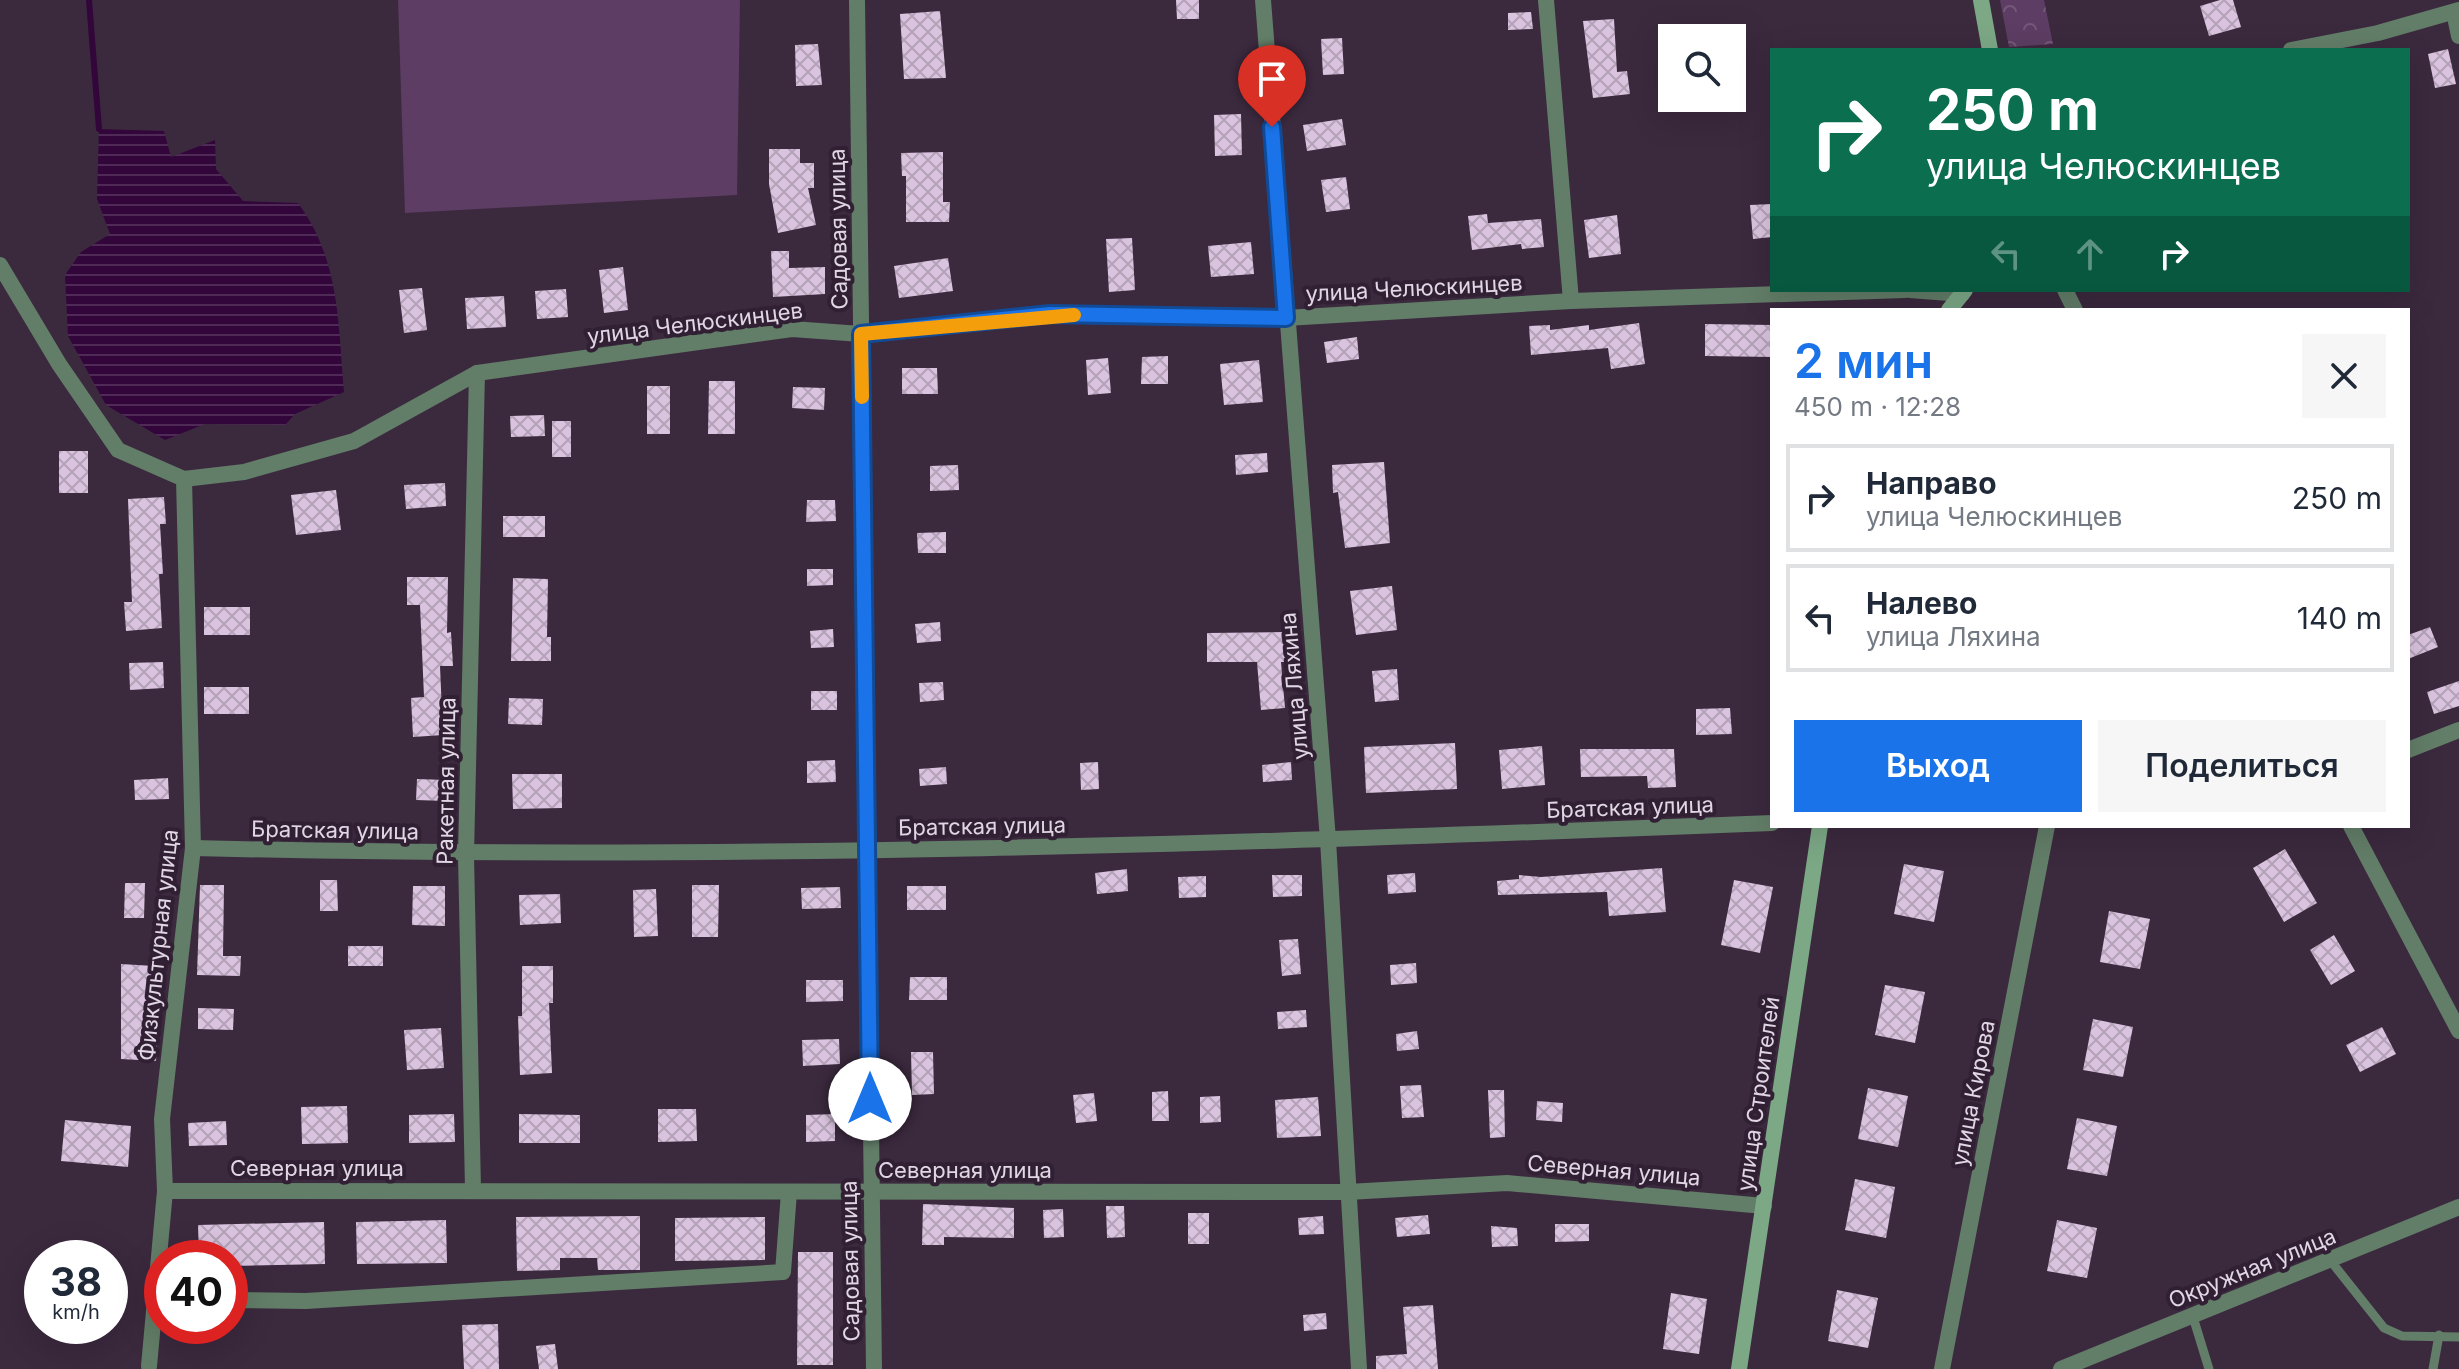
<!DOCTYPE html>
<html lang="ru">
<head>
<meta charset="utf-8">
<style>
  body { margin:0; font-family:Inter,sans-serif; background:#f6f6f7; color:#1f2937; height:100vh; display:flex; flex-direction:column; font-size:30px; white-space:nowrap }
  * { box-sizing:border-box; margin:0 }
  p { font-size:26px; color:#747a83 }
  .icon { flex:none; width:44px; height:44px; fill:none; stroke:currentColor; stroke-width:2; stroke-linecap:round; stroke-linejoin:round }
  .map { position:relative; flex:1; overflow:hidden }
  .drawer { position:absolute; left:1770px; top:308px; width:640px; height:520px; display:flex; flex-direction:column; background:#fff; border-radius:0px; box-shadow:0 8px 32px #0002 }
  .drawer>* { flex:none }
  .guide { position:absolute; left:1770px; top:48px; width:640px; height:244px; border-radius:0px; box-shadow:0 8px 32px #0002; background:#0b6e4f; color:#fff; overflow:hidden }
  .fabs { position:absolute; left:1658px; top:24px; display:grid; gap:16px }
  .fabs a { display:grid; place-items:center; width:88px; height:88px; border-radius:0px; background:#fff; box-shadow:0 8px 32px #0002; font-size:40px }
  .speed { position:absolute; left:24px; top:1240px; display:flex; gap:16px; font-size:40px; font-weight:700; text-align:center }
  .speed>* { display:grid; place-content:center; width:104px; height:104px; border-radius:50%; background:#fff; box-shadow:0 8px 32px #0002; line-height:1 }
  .speed small { font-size:20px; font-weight:400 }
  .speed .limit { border:12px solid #d22; background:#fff; color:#111 }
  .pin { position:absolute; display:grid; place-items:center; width:68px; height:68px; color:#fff; margin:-82px -34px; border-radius:50% 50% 50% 0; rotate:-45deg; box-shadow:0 0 8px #0007 }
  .pin .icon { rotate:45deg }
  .me { position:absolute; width:88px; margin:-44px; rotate:0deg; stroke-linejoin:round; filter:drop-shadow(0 0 6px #0008) }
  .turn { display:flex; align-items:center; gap:28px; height:168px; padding:0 24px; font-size:36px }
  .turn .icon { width:104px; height:104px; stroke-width:2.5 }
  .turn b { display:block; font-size:56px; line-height:68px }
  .lanes { display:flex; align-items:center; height:76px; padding:0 24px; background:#0003; justify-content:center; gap:40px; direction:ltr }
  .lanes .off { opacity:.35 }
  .round { display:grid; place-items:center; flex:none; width:84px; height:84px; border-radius:0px; background:#f6f6f7 }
  .summary { display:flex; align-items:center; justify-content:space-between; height:136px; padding:0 24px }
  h1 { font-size:48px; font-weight:600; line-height:60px; color:#1a73e8 }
  .button { display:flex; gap:16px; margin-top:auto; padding:16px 24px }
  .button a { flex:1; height:92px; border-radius:0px; background:#1a73e8; color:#fff; font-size:32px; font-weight:600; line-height:92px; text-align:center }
  .button a+a { background:#f6f6f7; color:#1f2937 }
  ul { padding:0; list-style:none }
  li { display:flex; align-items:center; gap:24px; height:108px; margin:0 16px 12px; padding:0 8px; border:4px solid #e0e1e3; border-radius:0px }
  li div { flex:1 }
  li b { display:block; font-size:30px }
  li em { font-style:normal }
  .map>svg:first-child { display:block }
  .forest { fill:url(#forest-crowns) }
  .garden { fill:#5d3d63 }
  .water { fill:url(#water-rules) }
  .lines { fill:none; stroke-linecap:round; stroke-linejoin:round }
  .stream { stroke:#32063a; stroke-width:6 }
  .building { fill:url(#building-cross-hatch) }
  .service { stroke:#627d68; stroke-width:9 }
  .minor { stroke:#627d68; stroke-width:16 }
  .tertiary { stroke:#627d68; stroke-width:16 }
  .secondary { stroke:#7ca886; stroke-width:16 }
  .route-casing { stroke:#114b97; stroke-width:20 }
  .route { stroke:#1a73e8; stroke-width:14 }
  .slow { stroke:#f59e0b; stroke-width:14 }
  .labels { text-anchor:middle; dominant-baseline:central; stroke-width:8; stroke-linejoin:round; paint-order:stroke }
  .street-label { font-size:22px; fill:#e1d6e4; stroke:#311f34 }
</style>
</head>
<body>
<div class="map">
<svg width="2459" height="1369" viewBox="0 0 2459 1369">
  <defs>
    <pattern id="forest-crowns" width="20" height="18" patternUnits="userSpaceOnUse" patternTransform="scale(2)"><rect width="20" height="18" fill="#5d3d63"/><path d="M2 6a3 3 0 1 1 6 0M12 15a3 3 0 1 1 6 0" fill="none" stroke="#745879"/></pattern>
    <pattern id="water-rules" width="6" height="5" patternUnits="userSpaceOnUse" patternTransform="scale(2)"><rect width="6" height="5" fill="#32063a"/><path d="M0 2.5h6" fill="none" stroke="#4f2a56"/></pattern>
    <pattern id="building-cross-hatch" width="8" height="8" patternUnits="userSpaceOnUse" patternTransform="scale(2)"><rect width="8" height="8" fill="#dac3de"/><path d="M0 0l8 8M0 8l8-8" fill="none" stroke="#b4a2b8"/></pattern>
  </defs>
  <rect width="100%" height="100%" fill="#3b293e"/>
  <polygon class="forest" points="2000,0 2044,0 2053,44 2009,47"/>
  <polygon class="garden" points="398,0 740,0 737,195 405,213"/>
  <path class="water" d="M99,129L164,131L171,157L215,140L216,169L243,201L298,203C340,260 338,323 344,392L295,414L285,425L205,424L165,440L106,405L68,336L65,275L81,252L110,234L97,199Z"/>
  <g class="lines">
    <polyline class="stream" points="89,0 99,129"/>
  </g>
  <g class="building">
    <polygon points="1176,0 1199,0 1199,19 1177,19"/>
    <polygon points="2220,0 2233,0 2241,27 2209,36 2200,6"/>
    <polygon points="940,11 946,78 904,79 900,14"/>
    <polygon points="1531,12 1533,29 1508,30 1508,13"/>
    <polygon points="1614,19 1617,72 1627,71 1630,94 1593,98 1583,21"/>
    <polygon points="1342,38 1344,74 1323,75 1321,39"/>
    <polygon points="818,44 822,85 796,86 795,45"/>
    <polygon points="2448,49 2456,84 2435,88 2428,54"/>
    <polygon points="1241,114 1242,155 1215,156 1214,115"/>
    <polygon points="1342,119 1346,145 1307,151 1303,125"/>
    <polygon points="769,149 800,149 800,163 814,163 814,188 808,188 816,225 778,233 769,184"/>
    <polygon points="943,152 943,202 950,202 949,222 906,222 906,176 902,176 901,153"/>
    <polygon points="1346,177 1350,209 1326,212 1321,180"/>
    <polygon points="1772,204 1772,237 1753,239 1750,205"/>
    <polygon points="1487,214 1488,223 1541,219 1544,247 1522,249 1521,244 1472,250 1468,216"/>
    <polygon points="1617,215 1621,254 1589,258 1584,220"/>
    <polygon points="1132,238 1135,290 1109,292 1106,239"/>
    <polygon points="1251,242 1254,274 1211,277 1208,246"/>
    <polygon points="771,251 789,251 789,268 825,267 825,294 773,297"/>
    <polygon points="948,258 953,291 899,298 894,266"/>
    <polygon points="623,267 628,310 604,313 599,270"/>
    <polygon points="422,288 427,330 404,333 399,290"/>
    <polygon points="566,289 568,317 537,319 535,291"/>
    <polygon points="504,296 506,327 467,329 465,298"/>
    <polygon points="1639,323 1645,364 1611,369 1608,348 1531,355 1529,326 1550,325 1550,330 1589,325 1589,330"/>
    <polygon points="1705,324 1772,325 1772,357 1705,356"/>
    <polygon points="1357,337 1359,359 1327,363 1324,342"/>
    <polygon points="1168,356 1168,384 1141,384 1142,357"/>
    <polygon points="1108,358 1111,393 1088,395 1086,360"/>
    <polygon points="1259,360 1263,402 1224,405 1220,364"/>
    <polygon points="902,368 937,368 938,394 902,394"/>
    <polygon points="709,381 735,381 735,434 708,434"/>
    <rect x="647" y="386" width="23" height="48"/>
    <polygon points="793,387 825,388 824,410 792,408"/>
    <polygon points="544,415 545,436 511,437 510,416"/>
    <rect x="552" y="421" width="19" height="36"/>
    <rect x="59" y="451" width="29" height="42"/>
    <polygon points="1267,453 1268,472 1236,475 1235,455"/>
    <polygon points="1384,462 1390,543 1345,548 1338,492 1333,493 1332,465"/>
    <polygon points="958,465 959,490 930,491 930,466"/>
    <polygon points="445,483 446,506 406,509 404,485"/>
    <polygon points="336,490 341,530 296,535 291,495"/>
    <polygon points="164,497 166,524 160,524 163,574 159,574 162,628 126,631 124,602 132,602 128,499"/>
    <polygon points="807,500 835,500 836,521 806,522"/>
    <rect x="503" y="516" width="42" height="21"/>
    <polygon points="946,532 946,553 918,553 917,533"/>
    <polygon points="807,569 833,569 833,585 807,586"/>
    <polygon points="407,577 448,577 447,633 451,632 453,666 440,666 443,735 413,737 411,698 424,697 420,605 407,605"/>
    <polygon points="513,578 548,579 547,637 551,637 551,661 511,661"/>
    <polygon points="1392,586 1397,630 1356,635 1350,591"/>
    <rect x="204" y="607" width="46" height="28"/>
    <polygon points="940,622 941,641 917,643 915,624"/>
    <polygon points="2430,627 2438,647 2408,659 2408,635"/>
    <polygon points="833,629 834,647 811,648 810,631"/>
    <polygon points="1285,632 1285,662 1281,662 1285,708 1261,710 1257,662 1207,662 1207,633"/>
    <polygon points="163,662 164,688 130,690 129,663"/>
    <polygon points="1397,669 1399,700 1375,702 1372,671"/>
    <polygon points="2459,681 2459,706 2434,714 2427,692"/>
    <polygon points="943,682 944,700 920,702 919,683"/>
    <rect x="204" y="687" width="45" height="27"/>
    <rect x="811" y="691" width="26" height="19"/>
    <polygon points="509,698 543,699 542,725 508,724"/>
    <polygon points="1730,708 1732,734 1696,735 1696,709"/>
    <polygon points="1455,743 1457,789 1366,793 1364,747"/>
    <polygon points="1542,746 1545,785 1502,789 1499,750"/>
    <polygon points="1580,749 1674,749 1676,787 1648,788 1647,776 1581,777"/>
    <polygon points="835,760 836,782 807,783 807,761"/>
    <polygon points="1098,762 1099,789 1081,790 1080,763"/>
    <polygon points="1291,762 1292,780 1263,782 1262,765"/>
    <polygon points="946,767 947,784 920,786 919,769"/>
    <polygon points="512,774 562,774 562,808 513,809"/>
    <polygon points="168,778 169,799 135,800 134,780"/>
    <polygon points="417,779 446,780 446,801 416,800"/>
    <polygon points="2285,849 2317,903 2284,922 2253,868"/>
    <polygon points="1904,864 1944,871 1934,922 1894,914"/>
    <polygon points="1662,868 1666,912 1609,916 1607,892 1498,895 1497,881 1519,879 1519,875 1541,877"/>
    <polygon points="1127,869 1128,891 1097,894 1095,873"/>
    <polygon points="1415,873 1416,892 1388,894 1387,875"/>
    <polygon points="1272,875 1302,875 1302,896 1273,897"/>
    <polygon points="1206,876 1206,897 1179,898 1178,877"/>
    <polygon points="320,880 337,880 338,911 320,911"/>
    <polygon points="1734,880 1773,887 1760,953 1721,945"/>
    <polygon points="125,883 145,883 144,918 124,918"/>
    <polygon points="200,885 224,885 223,956 241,956 240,976 197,975"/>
    <polygon points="692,885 719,885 718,937 692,937"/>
    <polygon points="413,886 445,886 445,926 412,925"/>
    <rect x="907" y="886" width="39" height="24"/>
    <polygon points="840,887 841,908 802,909 801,888"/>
    <polygon points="656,889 658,936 634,937 633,890"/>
    <polygon points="560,894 561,923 520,925 519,895"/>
    <polygon points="2109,911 2150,919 2140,969 2100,962"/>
    <polygon points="2334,935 2355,971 2331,985 2310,950"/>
    <polygon points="1298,939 1301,974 1282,976 1279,940"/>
    <rect x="348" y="946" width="35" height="20"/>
    <polygon points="1416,963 1417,983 1391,985 1390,965"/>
    <polygon points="121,964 154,966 150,1031 158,1031 156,1061 121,1059"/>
    <polygon points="522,966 553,966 553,1003 549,1003 552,1073 520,1075 518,1016 522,1016"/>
    <polygon points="910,977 947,977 947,1000 909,1000"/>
    <polygon points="806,980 843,980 843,1001 806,1002"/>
    <polygon points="1885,985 1925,992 1915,1043 1875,1035"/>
    <polygon points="198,1008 234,1009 233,1030 198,1029"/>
    <polygon points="1306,1010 1307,1027 1278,1029 1277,1012"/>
    <polygon points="2093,1019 2133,1027 2123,1077 2083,1070"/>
    <polygon points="2382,1027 2396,1054 2360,1072 2346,1045"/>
    <polygon points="441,1028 444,1068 407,1070 404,1030"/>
    <polygon points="1417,1031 1419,1049 1397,1051 1396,1034"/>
    <polygon points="839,1039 840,1064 803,1066 802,1040"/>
    <polygon points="911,1052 933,1052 934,1094 912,1095"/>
    <polygon points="1421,1085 1424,1117 1402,1118 1400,1086"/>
    <polygon points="1868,1088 1908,1096 1898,1147 1858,1139"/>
    <polygon points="1488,1090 1504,1090 1505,1137 1490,1138"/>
    <polygon points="1168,1091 1169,1121 1152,1121 1152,1092"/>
    <polygon points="1094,1093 1097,1121 1076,1123 1073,1095"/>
    <polygon points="1220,1096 1221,1122 1200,1123 1200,1097"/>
    <polygon points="1318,1097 1321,1136 1277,1138 1275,1100"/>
    <polygon points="1537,1101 1563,1103 1562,1122 1536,1120"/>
    <polygon points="347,1106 348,1143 302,1144 301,1107"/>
    <polygon points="658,1109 696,1109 697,1141 658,1142"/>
    <polygon points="454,1114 455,1142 409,1143 409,1115"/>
    <polygon points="519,1114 580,1115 580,1143 519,1143"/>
    <polygon points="835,1114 835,1141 806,1142 806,1115"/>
    <polygon points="2077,1118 2117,1126 2107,1176 2067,1169"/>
    <polygon points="65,1120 131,1126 128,1167 61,1161"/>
    <polygon points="226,1121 227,1145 189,1146 188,1123"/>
    <polygon points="1855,1179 1895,1187 1886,1238 1845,1230"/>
    <polygon points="923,1204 1014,1208 1014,1238 944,1237 944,1245 922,1245"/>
    <polygon points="1106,1206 1124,1206 1125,1237 1107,1238"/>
    <polygon points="1063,1209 1064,1237 1044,1238 1043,1210"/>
    <rect x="1188" y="1213" width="21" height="31"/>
    <polygon points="1428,1215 1430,1234 1397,1237 1395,1218"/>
    <polygon points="640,1216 640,1270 598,1270 597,1258 560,1258 560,1270 517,1271 516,1217"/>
    <polygon points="1323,1216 1324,1234 1299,1235 1298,1218"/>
    <polygon points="765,1217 765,1260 675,1261 675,1218"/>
    <polygon points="446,1220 447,1263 357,1264 356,1222"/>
    <polygon points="2057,1220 2097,1228 2087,1278 2047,1271"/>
    <polygon points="324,1222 325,1264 230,1266 230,1258 199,1258 198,1225"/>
    <polygon points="1555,1224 1589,1224 1589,1241 1555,1242"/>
    <polygon points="1491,1226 1517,1228 1518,1246 1492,1247"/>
    <polygon points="798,1252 833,1252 833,1365 797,1365"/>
    <polygon points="1837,1290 1878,1298 1868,1348 1828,1341"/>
    <polygon points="1671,1293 1707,1299 1699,1354 1663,1349"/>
    <polygon points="1433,1305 1438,1369 1376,1369 1376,1356 1407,1354 1403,1307"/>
    <polygon points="1326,1313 1327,1329 1304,1331 1303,1315"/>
    <polygon points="498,1324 499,1369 464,1369 462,1325"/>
    <polygon points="555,1344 558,1369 539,1369 536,1346"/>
  </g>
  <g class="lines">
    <g class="service">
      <polyline points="2330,1260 2384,1328 2402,1336 2459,1337"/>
      <polyline points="2193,1317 2209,1369"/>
      <polyline points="2433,1369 2439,1335"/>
    </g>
    <g class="minor">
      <polyline points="1263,0 1328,840 1359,1369"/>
      <polyline points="1546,0 1571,301"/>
      <polyline points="2454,12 2459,36"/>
      <polyline points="2291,50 2378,33 2459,10"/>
      <polyline points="0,265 59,364 118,450 184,479 193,848 162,1119 165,1191 149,1366"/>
      <polyline points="2065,290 2075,310"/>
      <polyline points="2408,750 2459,730"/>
      <polyline points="2351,826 2459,1031"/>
      <path d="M193,848C720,861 1246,844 1772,823"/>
      <polyline points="473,1189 466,855 477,373"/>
      <polyline points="165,1191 1348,1192 1507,1183 1764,1206"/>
      <polyline points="230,1300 306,1301 783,1272 789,1192"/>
      <polyline points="1942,1369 2047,826"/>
    </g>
    <g class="tertiary">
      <polyline points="857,0 874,1369"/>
      <polyline points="1910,290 1962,294"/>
      <polyline points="184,479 244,472 354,441 477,373 792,329 861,334 1050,314 1286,318 1571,301 1905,290"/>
      <polyline points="2061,1369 2459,1207"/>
    </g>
    <g class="secondary">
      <polyline points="1981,0 1990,50"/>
      <polyline points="1949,310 1965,290"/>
      <polyline points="1739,1369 1820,826"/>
    </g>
  </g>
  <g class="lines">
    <defs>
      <polyline id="route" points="870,1099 861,334 1050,314 1286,318 1272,127"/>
    </defs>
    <use href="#route" class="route-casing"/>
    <use href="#route" class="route"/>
    <polyline class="slow" points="862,397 861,334 1074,315"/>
  </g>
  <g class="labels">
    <g class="street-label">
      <text transform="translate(838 229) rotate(-91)">Садовая улица</text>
      <text transform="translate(1414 288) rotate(-3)">улица Челюскинцев</text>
      <text transform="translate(695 323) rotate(-7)">улица Челюскинцев</text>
      <text transform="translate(1294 686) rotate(-95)">улица Ляхина</text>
      <text transform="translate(446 781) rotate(-89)">Ракетная улица</text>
      <text transform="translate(1630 807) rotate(-2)">Братская улица</text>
      <text transform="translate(982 826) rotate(-1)">Братская улица</text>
      <text transform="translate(335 830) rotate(1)">Братская улица</text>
      <text transform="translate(158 945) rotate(-84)">Физкультурная улица</text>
      <text transform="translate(1973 1093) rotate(-79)">улица Кирова</text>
      <text transform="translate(1758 1094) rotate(-82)">улица Строителей</text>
      <text x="317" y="1168">Северная улица</text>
      <text x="965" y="1170">Северная улица</text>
      <text transform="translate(1614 1170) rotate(5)">Северная улица</text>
      <text transform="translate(850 1261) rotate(-91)">Садовая улица</text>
      <text transform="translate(2252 1268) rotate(-22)">Окружная улица</text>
    </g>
  </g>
</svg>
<div class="fabs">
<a><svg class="icon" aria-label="search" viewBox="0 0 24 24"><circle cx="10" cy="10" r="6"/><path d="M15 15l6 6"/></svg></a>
</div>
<div class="speed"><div>38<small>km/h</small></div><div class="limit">40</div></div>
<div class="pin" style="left:1272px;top:127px;background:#d93025"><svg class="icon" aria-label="arrive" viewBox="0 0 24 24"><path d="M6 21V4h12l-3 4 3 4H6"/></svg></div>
<svg class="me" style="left:870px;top:1099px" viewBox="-20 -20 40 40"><circle r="19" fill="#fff"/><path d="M0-13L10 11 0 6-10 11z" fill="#1a73e8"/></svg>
<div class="guide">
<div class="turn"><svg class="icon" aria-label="right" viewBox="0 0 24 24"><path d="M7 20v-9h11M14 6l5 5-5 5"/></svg><div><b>250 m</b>улица Челюскинцев</div></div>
<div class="lanes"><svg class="icon off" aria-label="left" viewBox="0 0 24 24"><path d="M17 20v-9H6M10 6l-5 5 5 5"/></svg><svg class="icon off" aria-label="ahead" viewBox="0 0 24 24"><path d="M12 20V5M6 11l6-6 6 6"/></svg><svg class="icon" aria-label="right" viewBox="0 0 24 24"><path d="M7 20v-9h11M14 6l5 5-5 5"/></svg></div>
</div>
<section class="drawer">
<div class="summary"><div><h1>2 мин</h1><p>450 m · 12:28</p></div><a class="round"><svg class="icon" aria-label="close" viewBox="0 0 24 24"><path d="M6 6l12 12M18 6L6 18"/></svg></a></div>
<ul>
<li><svg class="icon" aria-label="right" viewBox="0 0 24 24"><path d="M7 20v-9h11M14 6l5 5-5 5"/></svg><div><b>Направо</b><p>улица Челюскинцев</p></div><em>250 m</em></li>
<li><svg class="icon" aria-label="left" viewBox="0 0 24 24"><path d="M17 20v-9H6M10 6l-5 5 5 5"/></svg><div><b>Налево</b><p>улица Ляхина</p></div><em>140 m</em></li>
</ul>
<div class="button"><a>Выход</a><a>Поделиться</a></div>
</section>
</div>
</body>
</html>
